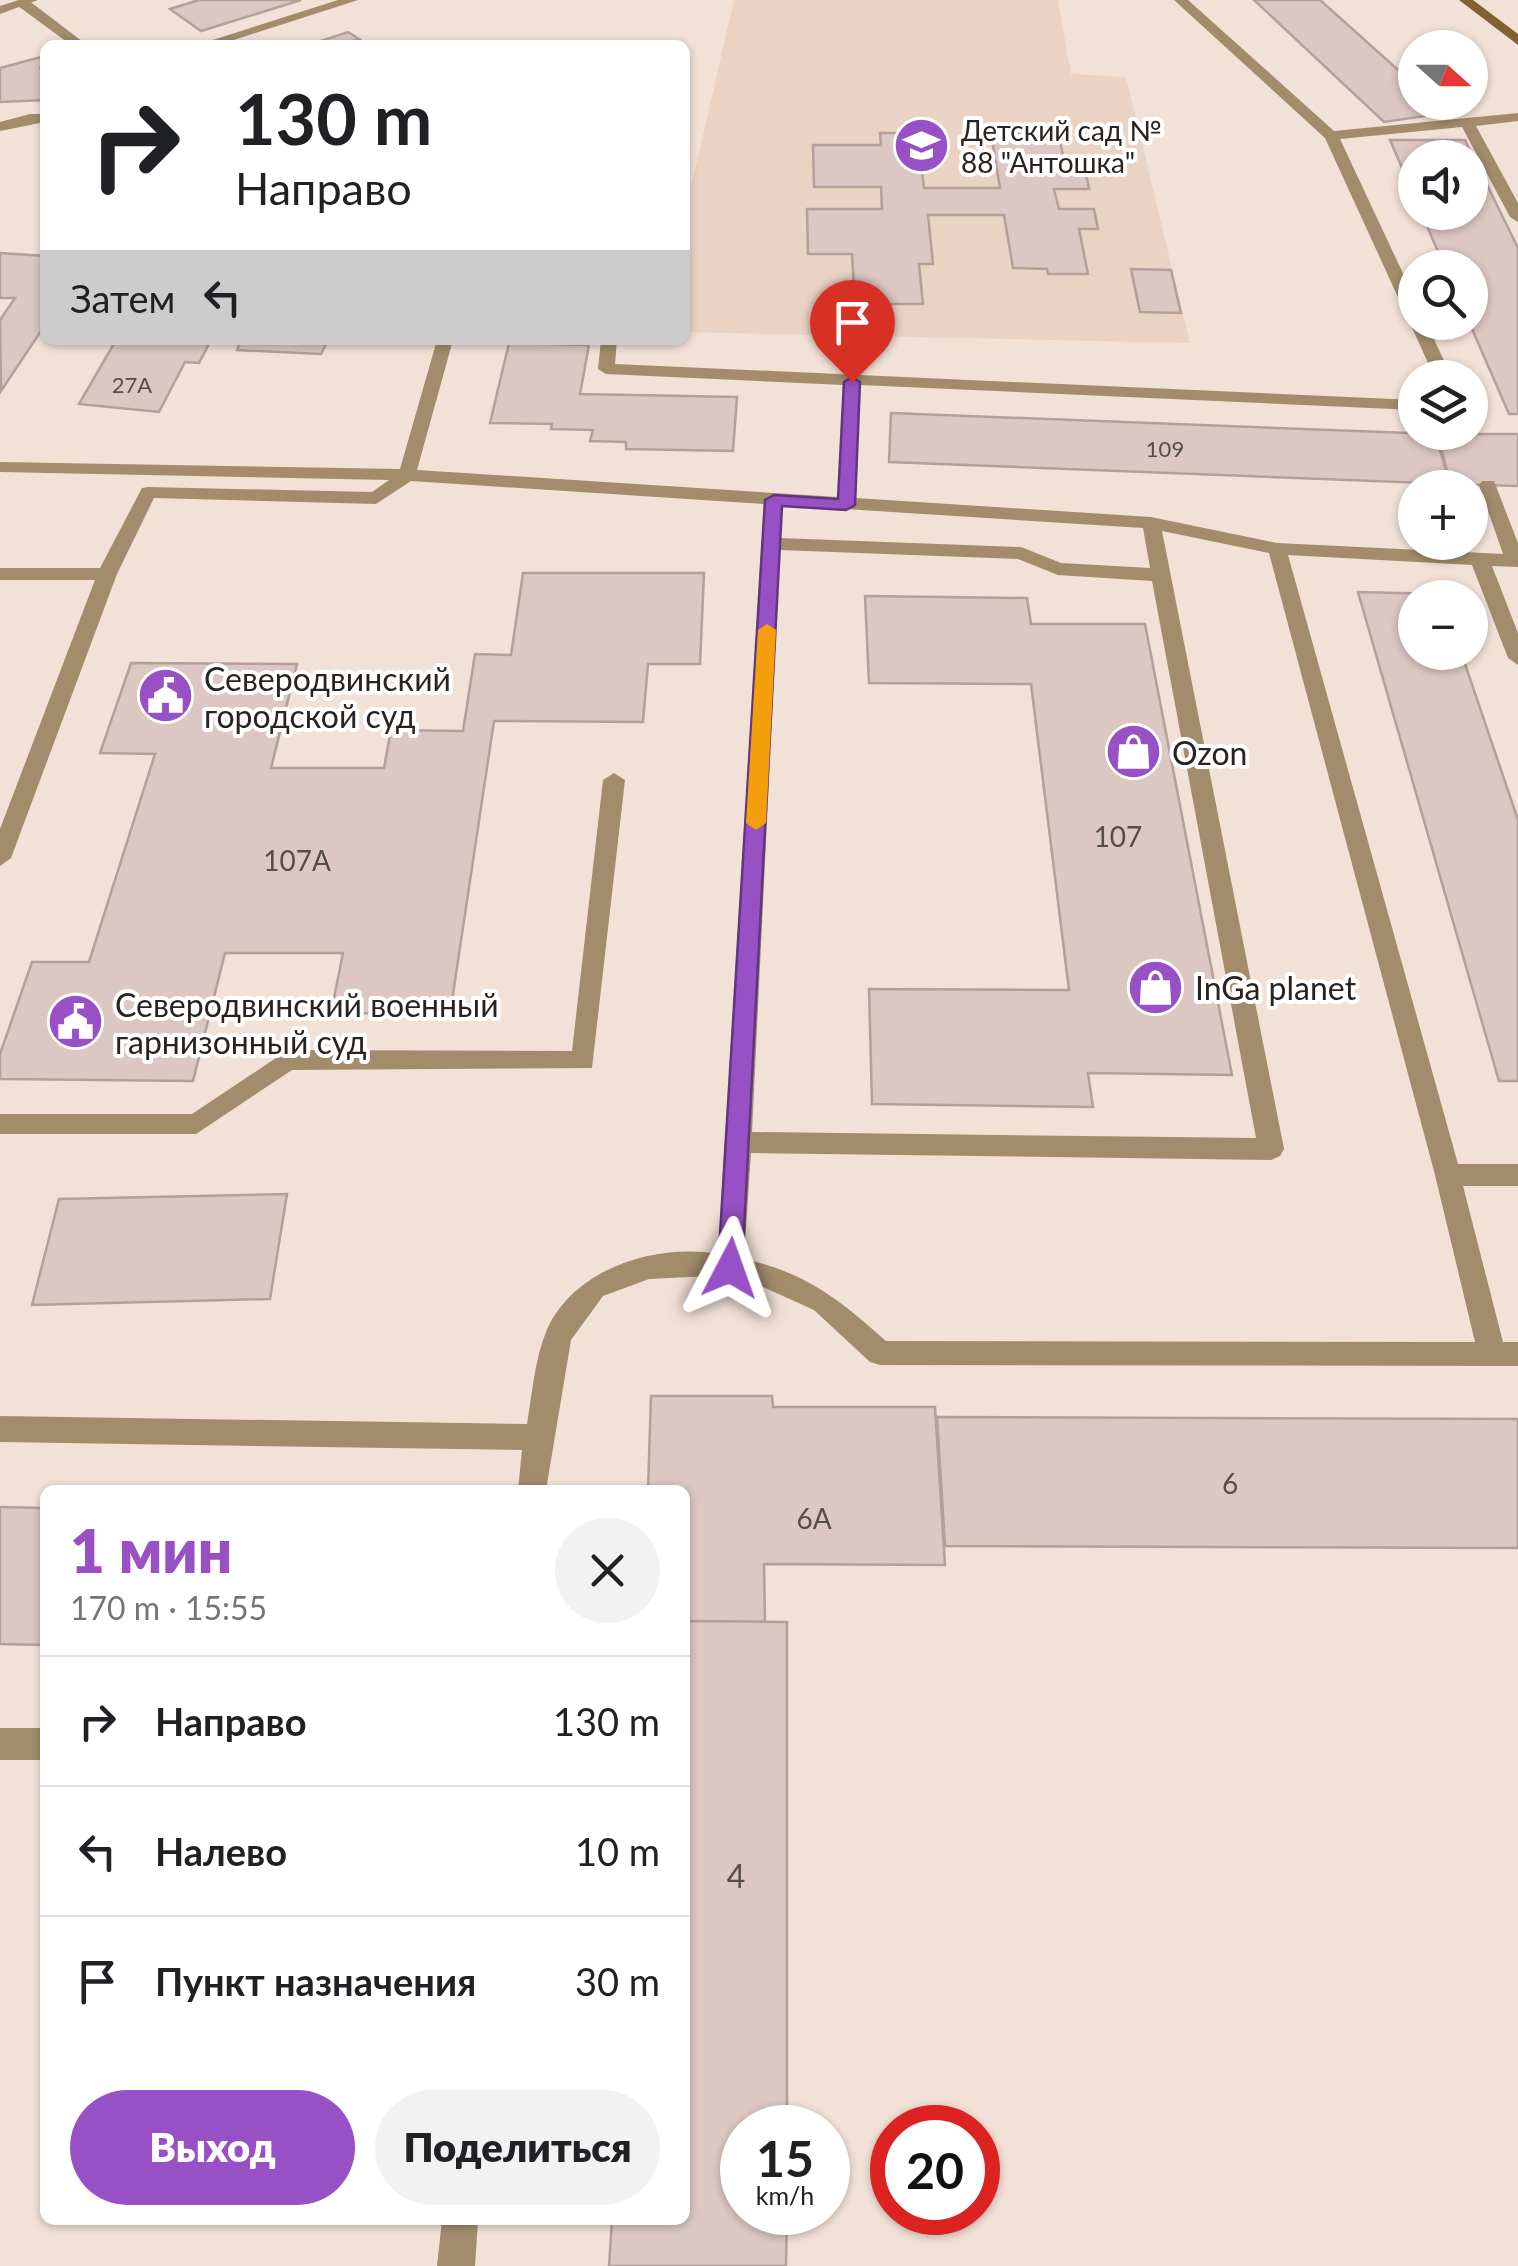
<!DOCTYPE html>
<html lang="ru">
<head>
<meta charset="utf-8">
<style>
  body { margin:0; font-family:Lato,sans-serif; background:#f2f2f2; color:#202124; height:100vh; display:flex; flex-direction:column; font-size:38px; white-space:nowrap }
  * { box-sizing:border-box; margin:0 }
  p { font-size:32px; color:#757577 }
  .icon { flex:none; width:55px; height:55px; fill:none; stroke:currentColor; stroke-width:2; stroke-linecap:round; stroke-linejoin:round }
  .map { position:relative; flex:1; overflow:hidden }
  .sheet { position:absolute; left:40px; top:1485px; width:650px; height:740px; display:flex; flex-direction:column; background:#fff; border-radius:15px; box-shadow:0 2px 8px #0004 }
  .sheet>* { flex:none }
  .top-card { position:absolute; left:40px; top:40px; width:650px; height:305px; border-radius:15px; box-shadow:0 2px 8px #0004; background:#fff; color:#202124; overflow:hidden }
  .needle { width:65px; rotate:111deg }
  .controls { position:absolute; left:1398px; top:30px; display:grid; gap:20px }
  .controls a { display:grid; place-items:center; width:90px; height:90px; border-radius:50%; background:#fff; box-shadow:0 2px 8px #0004; font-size:50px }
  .speed { position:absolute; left:720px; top:2105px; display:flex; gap:20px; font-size:50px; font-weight:700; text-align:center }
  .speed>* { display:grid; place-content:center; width:130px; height:130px; border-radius:50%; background:#fff; box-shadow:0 2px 8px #0004; line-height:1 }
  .speed small { font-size:25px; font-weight:400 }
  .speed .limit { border:15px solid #d22; background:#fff; color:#111 }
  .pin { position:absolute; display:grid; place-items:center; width:85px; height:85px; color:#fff; margin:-102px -42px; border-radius:50% 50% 50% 0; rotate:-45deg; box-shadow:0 0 10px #0007 }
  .pin .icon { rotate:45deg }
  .me { position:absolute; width:110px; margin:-55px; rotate:4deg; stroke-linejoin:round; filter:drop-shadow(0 0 8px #0008) }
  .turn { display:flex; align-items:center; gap:35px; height:210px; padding:0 30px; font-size:45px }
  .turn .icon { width:130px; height:130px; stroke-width:2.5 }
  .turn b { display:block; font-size:70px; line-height:85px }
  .then { display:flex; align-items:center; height:95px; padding:0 30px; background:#0003; gap:20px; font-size:38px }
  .round { display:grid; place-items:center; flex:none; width:105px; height:105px; border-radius:52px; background:#f2f2f2 }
  .overview { display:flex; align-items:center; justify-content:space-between; height:170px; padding:0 30px }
  h1 { font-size:60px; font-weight:800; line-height:75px; color:#9751c5 }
  .cta { display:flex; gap:20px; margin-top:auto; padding:20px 30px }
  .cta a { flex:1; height:115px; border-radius:60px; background:#9751c5; color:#fff; font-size:40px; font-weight:800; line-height:115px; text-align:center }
  .cta a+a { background:#f2f2f2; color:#202124 }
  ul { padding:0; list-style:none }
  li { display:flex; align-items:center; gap:30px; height:130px; padding:0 30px; border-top:2px solid #e0e0e0 }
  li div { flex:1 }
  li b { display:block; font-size:38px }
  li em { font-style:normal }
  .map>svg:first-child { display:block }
  .built { fill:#ebd3c4 }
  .building { fill:#dcc7c2; stroke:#b3a09b; stroke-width:2.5 }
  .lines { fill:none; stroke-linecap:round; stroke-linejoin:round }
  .lane { fill:#a28c6c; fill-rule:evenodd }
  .street { fill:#a28c6c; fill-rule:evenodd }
  .secondary { fill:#81612f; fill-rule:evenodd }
  .route { fill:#9751c5; stroke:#623580; stroke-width:2.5 }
  .slow { fill:#f59e0b }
  .labels { text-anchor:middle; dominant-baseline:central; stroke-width:8; stroke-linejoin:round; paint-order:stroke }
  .far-number-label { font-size:22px; fill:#564c48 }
  .far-poi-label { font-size:28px; fill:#29231f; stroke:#fff; text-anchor:start }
  .number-label { font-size:28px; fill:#564c48 }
  .poi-label { font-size:32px; fill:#29231f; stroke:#fff; text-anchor:start }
  .near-number-label { font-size:32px; fill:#564c48 }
</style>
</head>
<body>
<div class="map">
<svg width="1518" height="2266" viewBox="0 0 1518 2266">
  <rect width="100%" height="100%" fill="#f2e1d6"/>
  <polygon class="built" points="734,0 1058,0 1071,74 1126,77 1190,343 685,332 685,214"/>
  <g class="building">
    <polygon points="199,0 301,0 201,31 170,9"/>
    <polygon points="1254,0 1320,0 1415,85 1415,102 1434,102 1446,113 1384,122"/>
    <polygon points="348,32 359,39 340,45 324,40"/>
    <polygon points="45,56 45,66 39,68 45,68 45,100 0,102 0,68"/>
    <polygon points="880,133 917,133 924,188 1000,188 991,133 1058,133 1066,168 1085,168 1089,189 1054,189 1059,209 1094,209 1098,229 1079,229 1088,274 1048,274 1047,269 1013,268 1004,215 928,215 933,264 919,264 923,304 855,304 852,254 808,254 807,209 882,209 881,187 814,187 813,145 881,145"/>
    <polygon points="1390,140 1465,140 1518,248 1518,414 1509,414 1469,322 1470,268 1445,268 1421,212 1470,212 1470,158 1415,158 1415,198"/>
    <polygon points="0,253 45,256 45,325 1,391 0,320 15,298 0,298"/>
    <polygon points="1131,269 1171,270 1181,313 1140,312"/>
    <polygon points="116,340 211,340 199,363 185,362 159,412 79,404"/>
    <polygon points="241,340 328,340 321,354 237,350"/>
    <polygon points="509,343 589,345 580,394 737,397 733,451 626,449 626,442 590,441 593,430 551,429 552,424 490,423"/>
    <polygon points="891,413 1435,434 1450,484 889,462"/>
    <polygon points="1438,434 1518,434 1518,486 1450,484"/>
    <polygon points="523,573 704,573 700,664 648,664 643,722 494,721 450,1014 331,1013 343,953 225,953 193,1081 0,1079 0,1054 32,962 89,962 155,754 100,753 131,663 297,664 271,768 384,768 391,730 463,731 475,654 511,655"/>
    <polygon points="1358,592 1442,594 1443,598 1415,598 1415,652 1461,652 1518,820 1518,1081 1499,1081"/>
    <polygon points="865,596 1027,598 1031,624 1145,624 1232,1075 1088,1073 1093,1107 872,1104 869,989 1069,990 1031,684 869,683"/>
    <polygon points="287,1194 270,1299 32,1305 59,1199"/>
    <polygon points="651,1396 772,1396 773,1407 935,1407 945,1565 764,1564 765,1622 685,1621 685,1490 648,1490"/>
    <polygon points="937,1417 1518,1419 1518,1548 945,1546"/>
    <polygon points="0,1507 45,1508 45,1645 0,1644"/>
    <polygon points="685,1621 787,1622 787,2128 742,2128 742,2212 787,2212 786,2266 609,2266 612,2220 685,2220"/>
  </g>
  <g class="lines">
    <g class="lane">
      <polygon points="19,0 28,0 87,45 71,45 18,6"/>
      <polygon points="338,0 358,0 218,45 197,45"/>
      <polygon points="1174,0 1188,0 1334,131 1518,113 1518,121 1476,126 1518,203 1518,222 1510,217 1462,127 1340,139 1415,299 1415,322 1426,322 1452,378 1435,378 1325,138"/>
      <polygon points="30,114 45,114 45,122 0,131 0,122"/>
      <path d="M437,340H453L417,470L838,497L843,385L606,374L598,369L601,340H617L615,364L1415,400V410L860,385L856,498L1151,517L1277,543L1503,554L1479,485L1482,481H1494L1518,543V567L1492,566L1518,633V665L1508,658L1472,565L1288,555L1458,1164H1518V1186H1463L1503,1342H1518V1366L880,1365L870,1362L814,1310L761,1286L711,1276L649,1279L603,1296L571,1340L546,1490H518L522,1450L0,1442V1416L527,1424C532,1394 535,1359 546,1332C572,1269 655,1243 718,1254L764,504L411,481L376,504L154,498L117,574L11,858L0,866V829L95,580H0V568H100L142,488L148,487L372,492L389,480L0,472V462L400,469ZM782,505L1143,528L1150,568L1061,563L1021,547L780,538ZM1162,531L1269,553L1435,1175L1475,1342L886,1341C840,1300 805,1272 744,1259L751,1153L1271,1160L1280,1156L1284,1149ZM780,550L1018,559L1058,575L1152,581L1256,1138L752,1132Z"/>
      <polygon points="1470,427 1477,434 1474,438 1462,438 1458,432 1470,432"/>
      <polygon points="614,773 625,780 592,1068 292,1070 196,1134 0,1134 0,1114 192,1114 288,1050 572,1051 603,780"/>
      <rect x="0" y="1728" width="45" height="32"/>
      <polygon points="442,2220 478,2220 475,2266 437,2266"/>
    </g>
    <polygon class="street" points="19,0 38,0 0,14 0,6"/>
    <polygon class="secondary" points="1459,0 1473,0 1518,34 1518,45"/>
  </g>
  <polygon class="route" points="852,377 860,382 855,505 846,510 782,506 742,1268 739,1275 730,1278 722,1275 718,1268 765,500 774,495 838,499 844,382"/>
  <polygon class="slow" points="767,624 776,630 766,823 756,830 746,823 758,630"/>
  <defs>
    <symbol id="school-disc" viewBox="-11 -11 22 22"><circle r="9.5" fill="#9751c5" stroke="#fff"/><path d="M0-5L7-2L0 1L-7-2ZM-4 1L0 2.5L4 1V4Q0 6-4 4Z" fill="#fff"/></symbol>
    <symbol id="civic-disc" viewBox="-11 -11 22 22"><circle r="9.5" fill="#9751c5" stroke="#fff"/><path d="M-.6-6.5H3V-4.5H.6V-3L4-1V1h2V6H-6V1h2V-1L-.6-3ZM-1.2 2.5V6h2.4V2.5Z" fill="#fff"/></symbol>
    <symbol id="shop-disc" viewBox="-11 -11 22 22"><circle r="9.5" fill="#9751c5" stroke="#fff"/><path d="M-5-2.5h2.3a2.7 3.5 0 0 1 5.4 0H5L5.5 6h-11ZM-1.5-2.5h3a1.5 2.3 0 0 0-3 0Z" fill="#fff"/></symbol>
  </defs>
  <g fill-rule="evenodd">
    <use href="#school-disc" x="890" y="114" width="63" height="63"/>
    <use href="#civic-disc" x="134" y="664" width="63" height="63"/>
    <use href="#shop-disc" x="1102" y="720" width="63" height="63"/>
    <use href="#shop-disc" x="1124" y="956" width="63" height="63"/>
    <use href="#civic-disc" x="44" y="990" width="63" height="63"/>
  </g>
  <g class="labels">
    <g class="far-number-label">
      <text x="132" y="384">27А</text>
      <text x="1165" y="448">109</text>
    </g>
    <g class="far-poi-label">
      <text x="961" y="130">Детский сад №<tspan x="961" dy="32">88 "Антошка"</tspan></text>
    </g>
    <g class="number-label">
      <text x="1118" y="836">107</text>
      <text x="297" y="860">107А</text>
      <text x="1230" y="1483">6</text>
      <text x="814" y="1518">6А</text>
    </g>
    <g class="poi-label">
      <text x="204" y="678">Северодвинский<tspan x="204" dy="37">городской суд</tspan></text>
      <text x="1172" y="752">Ozon</text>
      <text x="1195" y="987">InGa planet</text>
      <text x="115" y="1004">Северодвинский военный<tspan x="115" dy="37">гарнизонный суд</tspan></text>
    </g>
    <g class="near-number-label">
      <text x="736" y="1875">4</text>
    </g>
  </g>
</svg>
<div class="controls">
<a><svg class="needle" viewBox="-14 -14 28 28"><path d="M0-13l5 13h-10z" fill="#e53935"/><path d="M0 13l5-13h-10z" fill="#757577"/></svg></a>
<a><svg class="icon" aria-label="sound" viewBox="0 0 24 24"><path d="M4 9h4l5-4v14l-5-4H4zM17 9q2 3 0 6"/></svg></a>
<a><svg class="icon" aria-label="search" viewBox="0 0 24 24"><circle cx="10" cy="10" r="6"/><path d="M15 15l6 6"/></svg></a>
<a><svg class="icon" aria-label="layers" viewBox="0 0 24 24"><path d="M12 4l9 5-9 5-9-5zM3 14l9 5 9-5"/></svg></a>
<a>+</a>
<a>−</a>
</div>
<div class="speed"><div>15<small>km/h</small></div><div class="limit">20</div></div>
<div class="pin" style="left:852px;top:382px;background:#d93025"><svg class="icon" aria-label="arrive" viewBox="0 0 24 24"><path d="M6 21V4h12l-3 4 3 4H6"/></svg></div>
<svg class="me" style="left:730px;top:1268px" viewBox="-20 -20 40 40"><path d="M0-17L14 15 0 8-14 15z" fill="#9751c5" stroke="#fff" stroke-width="4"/></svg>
<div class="top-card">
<div class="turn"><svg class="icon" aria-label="right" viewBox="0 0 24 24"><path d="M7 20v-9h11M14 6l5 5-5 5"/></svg><div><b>130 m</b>Направо</div></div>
<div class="then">Затем<svg class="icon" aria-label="left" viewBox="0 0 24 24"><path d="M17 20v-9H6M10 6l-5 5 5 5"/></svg></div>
</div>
<section class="sheet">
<div class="overview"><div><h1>1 мин</h1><p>170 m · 15:55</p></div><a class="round"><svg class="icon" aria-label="close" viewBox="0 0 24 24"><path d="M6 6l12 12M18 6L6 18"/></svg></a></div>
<ul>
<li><svg class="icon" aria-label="right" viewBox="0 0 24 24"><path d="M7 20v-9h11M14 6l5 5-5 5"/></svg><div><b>Направо</b></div><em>130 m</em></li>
<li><svg class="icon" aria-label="left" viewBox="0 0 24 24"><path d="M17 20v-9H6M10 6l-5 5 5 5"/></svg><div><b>Налево</b></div><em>10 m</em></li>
<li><svg class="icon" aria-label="arrive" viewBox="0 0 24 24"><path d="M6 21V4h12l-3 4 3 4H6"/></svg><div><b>Пункт назначения</b></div><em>30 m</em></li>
</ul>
<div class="cta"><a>Выход</a><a>Поделиться</a></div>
</section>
</div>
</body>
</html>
